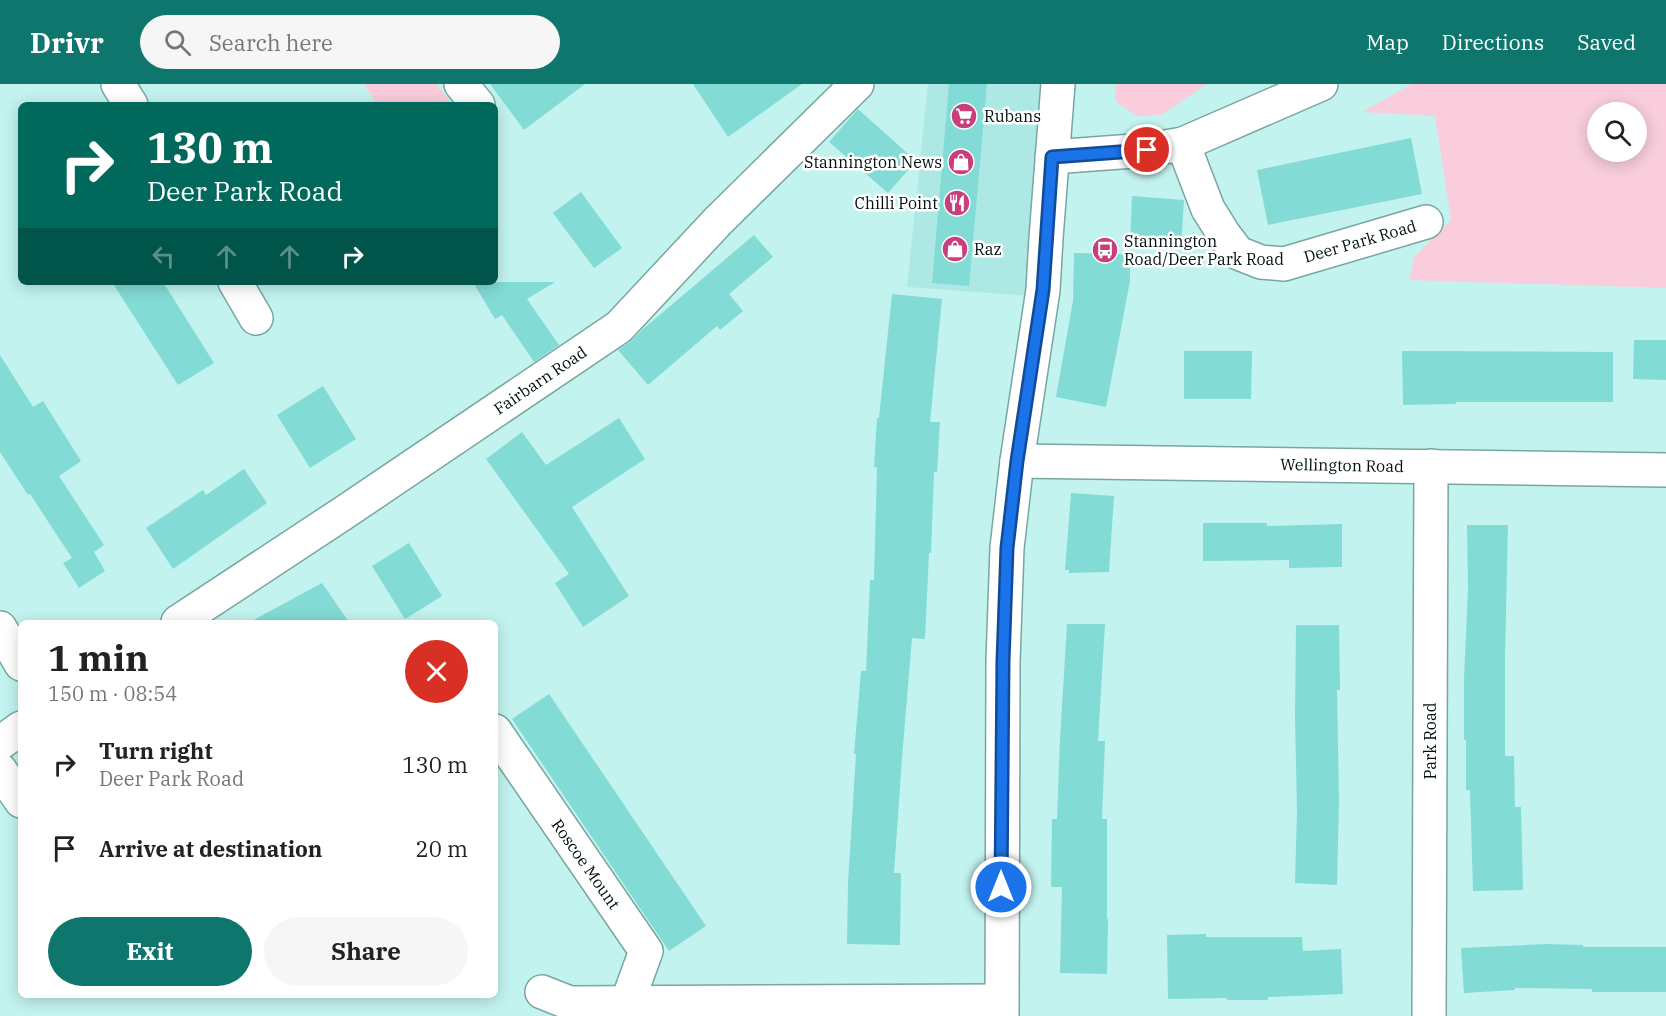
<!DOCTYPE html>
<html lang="en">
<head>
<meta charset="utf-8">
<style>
  body { margin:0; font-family:"IBM Plex Serif",serif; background:#f6f6f6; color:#222; height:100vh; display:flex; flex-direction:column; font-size:22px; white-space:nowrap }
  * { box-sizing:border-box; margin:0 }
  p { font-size:20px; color:#767676 }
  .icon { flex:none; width:33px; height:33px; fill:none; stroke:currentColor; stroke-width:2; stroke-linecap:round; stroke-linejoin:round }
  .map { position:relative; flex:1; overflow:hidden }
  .panel { position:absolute; left:18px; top:536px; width:480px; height:378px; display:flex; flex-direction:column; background:#fff; border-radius:9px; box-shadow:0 3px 15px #0003 }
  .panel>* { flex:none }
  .hud { position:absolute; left:18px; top:18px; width:480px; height:183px; border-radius:9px; box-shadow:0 3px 15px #0003; background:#00695c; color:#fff; overflow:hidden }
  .fabs { position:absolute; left:1587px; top:18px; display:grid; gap:12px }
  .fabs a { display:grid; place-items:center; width:60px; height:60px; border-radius:50%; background:#fff; box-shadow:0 3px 15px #0003; font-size:30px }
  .pin { position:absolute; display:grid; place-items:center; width:51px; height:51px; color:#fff; margin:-26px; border:3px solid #fff; border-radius:50%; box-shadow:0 2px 6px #0007 }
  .me { position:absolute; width:66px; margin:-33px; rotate:0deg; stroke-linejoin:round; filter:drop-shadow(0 0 4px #0008) }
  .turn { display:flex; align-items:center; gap:21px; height:126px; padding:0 30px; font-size:27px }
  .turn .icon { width:78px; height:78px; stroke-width:2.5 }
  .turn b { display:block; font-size:42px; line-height:51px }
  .lanes { display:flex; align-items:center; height:57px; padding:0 30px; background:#0003; justify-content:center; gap:30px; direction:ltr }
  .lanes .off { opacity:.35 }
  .round { display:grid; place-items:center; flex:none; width:63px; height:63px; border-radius:32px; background:#f6f6f6 }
  .overview { display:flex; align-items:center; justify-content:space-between; height:102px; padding:0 30px }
  h1 { font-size:36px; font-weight:700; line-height:45px }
  .cta { display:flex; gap:12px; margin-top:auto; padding:12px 30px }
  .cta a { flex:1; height:69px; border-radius:36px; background:#0f766e; color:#fff; font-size:24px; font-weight:700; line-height:69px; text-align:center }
  .cta a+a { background:#f6f6f6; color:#222 }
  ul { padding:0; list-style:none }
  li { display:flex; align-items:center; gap:18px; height:84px; padding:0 30px }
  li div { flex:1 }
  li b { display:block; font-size:22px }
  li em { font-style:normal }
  header { display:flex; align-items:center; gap:36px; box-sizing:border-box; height:84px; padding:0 30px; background:#0f766e; color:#fff }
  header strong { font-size:28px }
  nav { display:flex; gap:33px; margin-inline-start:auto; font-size:21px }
  .search { width:420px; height:54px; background:#f6f6f6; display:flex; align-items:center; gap:15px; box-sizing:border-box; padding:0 21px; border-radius:33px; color:#767676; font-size:22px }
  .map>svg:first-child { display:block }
  .built { fill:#aee8e4 }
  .green { fill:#f9cddb; fill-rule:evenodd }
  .building { fill:#82dbd5 }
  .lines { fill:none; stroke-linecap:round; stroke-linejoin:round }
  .street-casing { stroke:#78a6a2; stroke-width:36 }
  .secondary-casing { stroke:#78a6a2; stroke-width:36 }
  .street { stroke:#fff; stroke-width:33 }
  .secondary { stroke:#fff; stroke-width:33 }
  .route-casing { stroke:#114b97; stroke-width:15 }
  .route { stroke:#1a73e8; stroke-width:10 }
  .labels { text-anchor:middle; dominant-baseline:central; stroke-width:5; stroke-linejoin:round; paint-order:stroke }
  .poi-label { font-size:16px; fill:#010f0e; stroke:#fff; text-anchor:start }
  .street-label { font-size:16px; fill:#010f0e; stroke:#fff }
</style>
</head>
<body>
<header>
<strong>Drivr</strong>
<div class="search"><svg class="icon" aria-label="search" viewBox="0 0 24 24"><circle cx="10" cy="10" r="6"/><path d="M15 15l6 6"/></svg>Search here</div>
<nav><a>Map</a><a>Directions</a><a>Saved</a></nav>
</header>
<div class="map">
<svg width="1666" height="932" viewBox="0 0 1666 932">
  <rect width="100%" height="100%" fill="#c3f3ef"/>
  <polygon class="built" points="928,0 1048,0 1031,212 907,203"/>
  <g class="green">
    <polygon points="364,0 437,0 452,21 377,21"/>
    <polygon points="1116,0 1207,0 1161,31 1137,32 1115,17"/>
    <path d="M1412,0H1666V204L1409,196L1414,173L1451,136L1435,32L1362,28ZM1636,28V68H1598V28Z"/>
  </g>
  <g class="building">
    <polygon points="490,0 585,0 524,46"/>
    <polygon points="693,0 802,0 728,53"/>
    <polygon points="949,0 987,0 969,202 932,199"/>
    <polygon points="858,25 916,77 888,109 829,58"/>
    <polygon points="1411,54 1422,110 1268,141 1257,86"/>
    <polygon points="581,108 622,164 594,184 553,129"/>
    <polygon points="1132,112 1184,116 1181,164 1130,161"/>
    <polygon points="754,151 773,173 729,210 743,227 720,246 717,242 648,301 618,266 630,258 643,245"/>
    <polygon points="1074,169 1130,170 1130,197 1106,323 1056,313 1073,217"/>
    <polygon points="112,198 163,198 214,279 178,301"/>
    <polygon points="473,198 555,198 527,215 559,261 534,278 502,231 495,235"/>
    <polygon points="892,210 942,215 930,338 940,338 937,388 934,388 931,469 929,469 925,555 912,554 902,674 894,789 901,789 900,861 847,860 848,798 856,670 854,670 861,587 866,587 870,496 874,496 877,383 874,383 877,334 879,334"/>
    <polygon points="1634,256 1666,256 1666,296 1633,295"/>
    <polygon points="1184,267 1252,267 1251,315 1184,315"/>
    <polygon points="1402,267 1613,268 1613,318 1456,318 1456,320 1403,321"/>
    <polygon points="0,271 33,323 43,317 81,377 59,392 104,461 94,468 105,487 79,504 63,479 72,474 30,410 28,411 0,368"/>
    <polygon points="323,302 356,355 310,384 277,331"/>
    <polygon points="619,334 645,375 572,423 629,512 583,543 555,499 569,490 486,375 522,348 546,381"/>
    <polygon points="244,385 267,419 173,485 146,444 203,406 206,411"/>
    <polygon points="1071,409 1114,412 1109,488 1069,489 1069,486 1065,486"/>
    <polygon points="1203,439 1267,439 1267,442 1342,440 1342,483 1289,484 1289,476 1203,477"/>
    <polygon points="1467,441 1508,441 1505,572 1505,672 1514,672 1515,723 1521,723 1523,806 1473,807 1470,706 1466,706 1466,656 1464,656 1464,595 1468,505"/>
    <polygon points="409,459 442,512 405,535 372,482"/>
    <polygon points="322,499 349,538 250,538"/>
    <polygon points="1067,540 1105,540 1098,657 1105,657 1102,735 1107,735 1107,835 1108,835 1107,890 1060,889 1062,803 1051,803 1052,735 1057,735 1060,655"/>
    <polygon points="1296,541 1339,541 1340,606 1337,606 1339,716 1337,801 1295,799 1297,727 1295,633"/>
    <polygon points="549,610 706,842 669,867 512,635"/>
    <polygon points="1206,850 1206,853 1302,853 1303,867 1341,865 1343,910 1268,913 1268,916 1227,916 1227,914 1168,915 1167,851"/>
    <polygon points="1547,860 1583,861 1583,863 1666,863 1666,908 1592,908 1592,905 1515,904 1515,906 1464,909 1461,864"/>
  </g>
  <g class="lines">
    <defs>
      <g id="street">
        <polyline points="118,0 131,21"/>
        <polyline points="461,0 478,21"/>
        <polyline points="1183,60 1208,125 1225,152 1238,169 1261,178 1284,180 1426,138"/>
        <polyline points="1052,73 1147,66 1183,60 1321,0"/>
        <polyline points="235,198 256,234"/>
        <polyline points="1017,377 1666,386"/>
        <polyline points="178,538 342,430 619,243 718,137 857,0"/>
        <polyline points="0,544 21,580"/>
        <polyline points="495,647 646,867 627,919"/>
        <polyline points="0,659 21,644"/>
        <polyline points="0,686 21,717"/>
        <polyline points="542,908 570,919 1001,917"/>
        <polyline points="1429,932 1431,382"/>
      </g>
      <polyline id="secondary" points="1002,932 1003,577 1007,464 1017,377 1043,206 1046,154 1058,0"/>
    </defs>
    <use href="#street" class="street-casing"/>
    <use href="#secondary" class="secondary-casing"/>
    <use href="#street" class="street"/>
    <use href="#secondary" class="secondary"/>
  </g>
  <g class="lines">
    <defs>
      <polyline id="route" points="1001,803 1003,577 1007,464 1017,377 1043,206 1052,73 1147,66"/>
    </defs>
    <use href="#route" class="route-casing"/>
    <use href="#route" class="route"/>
  </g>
  <defs>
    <symbol id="supermarket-disc" viewBox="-11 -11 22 22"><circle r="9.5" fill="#c83f7c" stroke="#fff"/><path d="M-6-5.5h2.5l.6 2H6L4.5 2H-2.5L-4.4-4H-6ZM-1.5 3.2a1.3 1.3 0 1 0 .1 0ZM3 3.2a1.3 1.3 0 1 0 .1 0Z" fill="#fff"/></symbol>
    <symbol id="shop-disc" viewBox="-11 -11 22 22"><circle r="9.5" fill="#c83f7c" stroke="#fff"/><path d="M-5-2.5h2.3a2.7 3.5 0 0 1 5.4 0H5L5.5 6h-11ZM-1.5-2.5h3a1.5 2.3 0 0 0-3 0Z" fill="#fff"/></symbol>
    <symbol id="restaurant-disc" viewBox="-11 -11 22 22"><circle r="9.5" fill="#c83f7c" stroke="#fff"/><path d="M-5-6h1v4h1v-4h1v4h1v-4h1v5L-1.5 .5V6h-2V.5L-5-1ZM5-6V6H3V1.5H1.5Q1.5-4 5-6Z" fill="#fff"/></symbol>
    <symbol id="bus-disc" viewBox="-11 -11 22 22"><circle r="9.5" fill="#c83f7c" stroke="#fff"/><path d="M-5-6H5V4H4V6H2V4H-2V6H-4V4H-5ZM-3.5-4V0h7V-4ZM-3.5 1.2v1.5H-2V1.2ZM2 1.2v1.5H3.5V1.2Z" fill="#fff"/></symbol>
  </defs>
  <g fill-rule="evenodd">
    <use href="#supermarket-disc" x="949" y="17" width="30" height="30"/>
    <use href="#shop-disc" x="946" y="63" width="30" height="30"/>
    <use href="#restaurant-disc" x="942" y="104" width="30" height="30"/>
    <use href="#shop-disc" x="940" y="150" width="30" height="30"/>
    <use href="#bus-disc" x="1090" y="151" width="30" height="30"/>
  </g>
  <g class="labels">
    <g class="poi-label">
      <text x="984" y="32">Rubans</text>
      <text x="942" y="78" text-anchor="end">Stannington News</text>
      <text x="938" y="119" text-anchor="end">Chilli Point</text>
      <text x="1124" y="157">Stannington<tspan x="1124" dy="18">Road/Deer Park Road</tspan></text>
      <text x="974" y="165">Raz</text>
    </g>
    <g class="street-label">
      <text transform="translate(1360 157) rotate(-16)">Deer Park Road</text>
      <text transform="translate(540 296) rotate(-34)">Fairbarn Road</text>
      <text transform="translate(1342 381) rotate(1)">Wellington Road</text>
      <text transform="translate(1430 657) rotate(-90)">Park Road</text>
      <text transform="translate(586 780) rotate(55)">Roscoe Mount</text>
    </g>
  </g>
</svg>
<div class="fabs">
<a><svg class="icon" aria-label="search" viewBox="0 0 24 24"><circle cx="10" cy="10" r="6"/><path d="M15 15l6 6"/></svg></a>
</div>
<div class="pin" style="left:1147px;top:66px;background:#d93025"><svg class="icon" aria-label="arrive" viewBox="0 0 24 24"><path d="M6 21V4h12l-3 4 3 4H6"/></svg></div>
<svg class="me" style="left:1001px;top:803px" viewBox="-20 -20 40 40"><circle r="17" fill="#1a73e8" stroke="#fff" stroke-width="3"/><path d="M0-11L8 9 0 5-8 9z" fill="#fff"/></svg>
<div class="hud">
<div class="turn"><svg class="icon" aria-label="right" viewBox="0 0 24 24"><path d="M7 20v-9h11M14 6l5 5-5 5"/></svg><div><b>130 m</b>Deer Park Road</div></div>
<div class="lanes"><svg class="icon off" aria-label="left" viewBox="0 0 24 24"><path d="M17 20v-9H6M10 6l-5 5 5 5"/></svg><svg class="icon off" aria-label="ahead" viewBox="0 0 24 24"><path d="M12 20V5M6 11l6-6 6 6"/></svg><svg class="icon off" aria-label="ahead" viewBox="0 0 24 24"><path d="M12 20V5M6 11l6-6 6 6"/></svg><svg class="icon" aria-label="right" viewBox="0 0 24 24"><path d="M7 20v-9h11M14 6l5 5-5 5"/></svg></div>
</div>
<section class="panel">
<div class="overview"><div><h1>1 min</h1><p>150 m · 08:54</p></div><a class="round" style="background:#d93025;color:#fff"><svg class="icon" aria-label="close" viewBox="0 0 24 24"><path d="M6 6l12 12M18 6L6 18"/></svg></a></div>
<ul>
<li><svg class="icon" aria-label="right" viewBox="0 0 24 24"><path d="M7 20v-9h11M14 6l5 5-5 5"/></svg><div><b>Turn right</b><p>Deer Park Road</p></div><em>130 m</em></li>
<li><svg class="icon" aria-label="arrive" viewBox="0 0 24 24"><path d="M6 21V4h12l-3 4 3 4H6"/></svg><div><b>Arrive at destination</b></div><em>20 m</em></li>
</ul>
<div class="cta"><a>Exit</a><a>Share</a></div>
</section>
</div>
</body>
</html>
